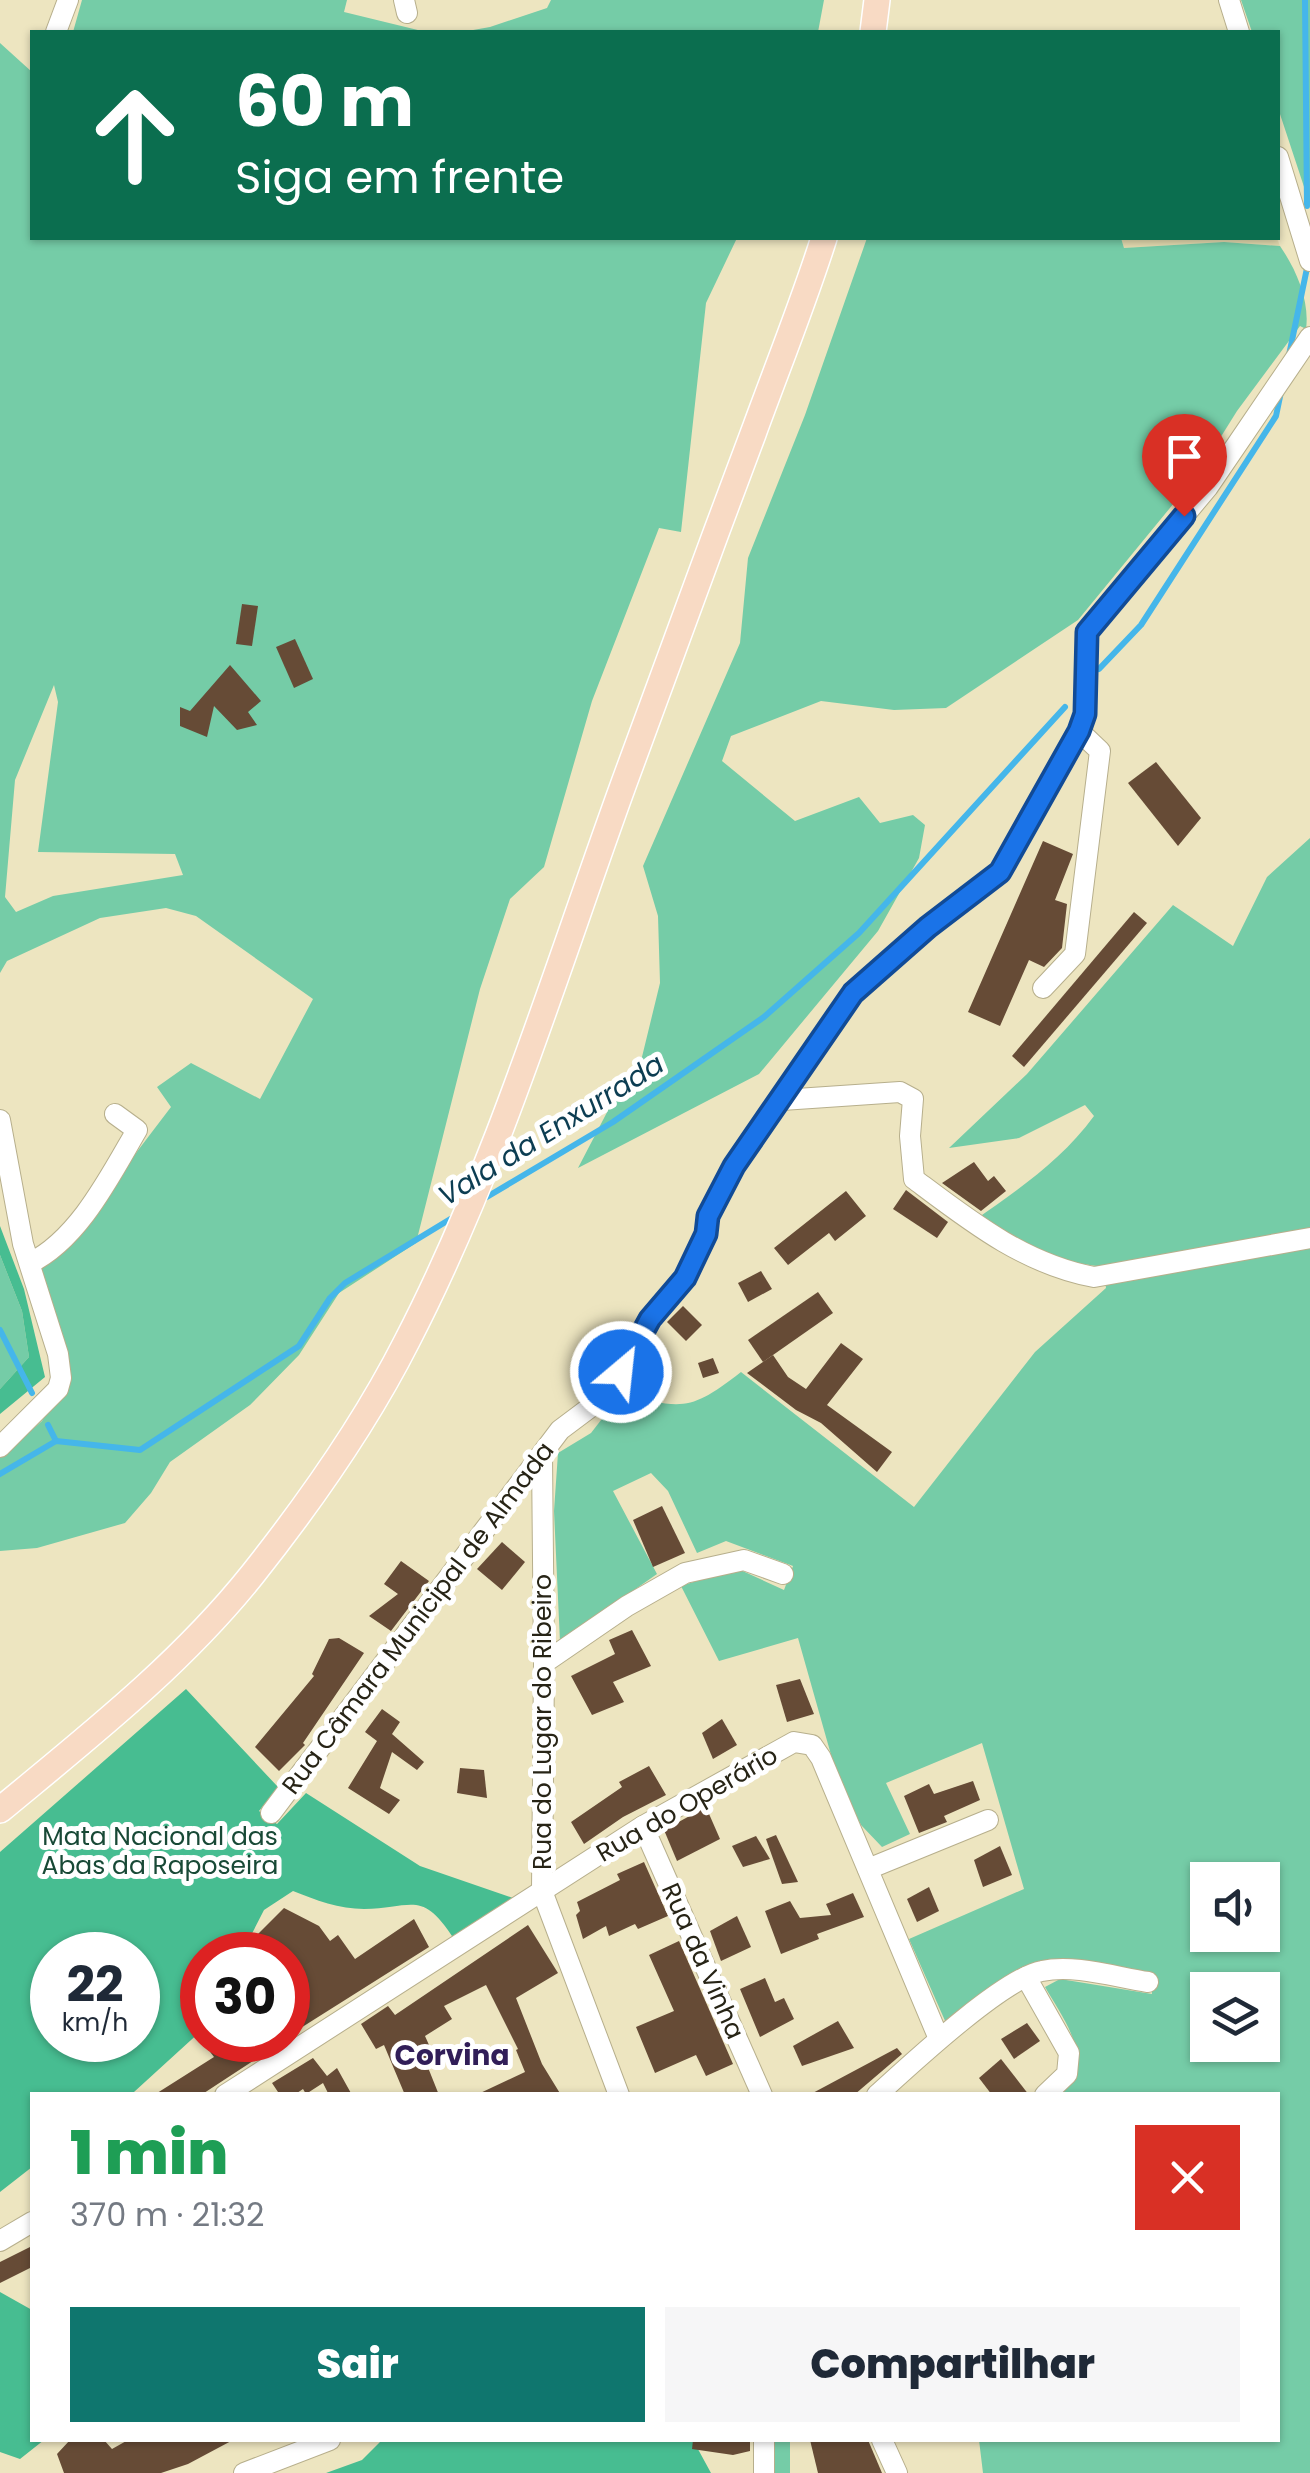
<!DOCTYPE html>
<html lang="pt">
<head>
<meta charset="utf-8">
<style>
  body { margin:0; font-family:Poppins,sans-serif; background:#f6f6f7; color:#1f2937; height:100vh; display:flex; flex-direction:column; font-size:38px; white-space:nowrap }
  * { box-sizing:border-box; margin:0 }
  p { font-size:32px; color:#747a83 }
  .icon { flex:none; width:55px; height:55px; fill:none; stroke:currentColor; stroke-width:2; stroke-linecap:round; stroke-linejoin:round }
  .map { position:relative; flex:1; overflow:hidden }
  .sheet { position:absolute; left:30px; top:2092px; width:1250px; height:350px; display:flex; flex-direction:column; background:#fff; border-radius:0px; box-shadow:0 2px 8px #0004 }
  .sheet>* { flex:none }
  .hud { position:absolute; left:30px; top:30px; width:1250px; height:210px; border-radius:0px; box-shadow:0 2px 8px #0004; background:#0b6e4f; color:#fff; overflow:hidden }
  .fabs { position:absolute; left:1190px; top:1862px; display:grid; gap:20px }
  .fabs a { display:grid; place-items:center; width:90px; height:90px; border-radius:0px; background:#fff; box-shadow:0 2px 8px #0004; font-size:50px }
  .speed { position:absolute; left:30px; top:1932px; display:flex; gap:20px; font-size:50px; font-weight:700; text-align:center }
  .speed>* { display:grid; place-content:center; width:130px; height:130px; border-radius:50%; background:#fff; box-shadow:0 2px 8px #0004; line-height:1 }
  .speed small { font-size:25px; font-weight:400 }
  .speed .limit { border:15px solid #d22; background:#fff; color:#111 }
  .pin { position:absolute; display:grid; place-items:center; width:85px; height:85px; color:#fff; margin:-102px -42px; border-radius:50% 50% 50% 0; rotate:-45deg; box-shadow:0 0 10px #0007 }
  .pin .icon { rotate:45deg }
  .me { position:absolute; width:110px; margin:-55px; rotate:28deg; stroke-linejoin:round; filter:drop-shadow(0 0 8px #0008) }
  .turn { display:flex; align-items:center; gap:35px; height:210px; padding:0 40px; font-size:45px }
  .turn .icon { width:130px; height:130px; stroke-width:2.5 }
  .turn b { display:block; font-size:70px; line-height:85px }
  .round { display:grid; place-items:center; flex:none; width:105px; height:105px; border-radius:0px; background:#f6f6f7 }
  .summary { display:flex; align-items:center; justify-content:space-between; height:170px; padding:0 40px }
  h1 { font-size:60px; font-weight:800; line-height:75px; color:#1e9e55 }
  .cta { display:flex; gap:20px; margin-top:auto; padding:20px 40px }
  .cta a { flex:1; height:115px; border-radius:0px; background:#0f766e; color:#fff; font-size:40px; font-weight:800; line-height:115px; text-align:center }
  .cta a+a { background:#f6f6f7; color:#1f2937 }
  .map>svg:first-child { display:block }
  .built { fill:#e3daaf }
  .green { fill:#75cca7; fill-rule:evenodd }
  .forest { fill:#47bd91; fill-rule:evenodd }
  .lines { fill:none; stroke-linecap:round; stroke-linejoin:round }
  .stream { stroke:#45b6ea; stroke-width:6 }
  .building { fill:#664b36 }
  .minor-casing { stroke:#b7af8c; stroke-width:22 }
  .major-casing { stroke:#fff; stroke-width:28 }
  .minor { stroke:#fff; stroke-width:20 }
  .major { stroke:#f8dac4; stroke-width:25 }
  .route-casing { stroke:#114b97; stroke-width:25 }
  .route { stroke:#1a73e8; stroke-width:18 }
  .labels { text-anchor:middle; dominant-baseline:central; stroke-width:10; stroke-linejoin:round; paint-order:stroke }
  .street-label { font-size:25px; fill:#272416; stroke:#fff }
  .park-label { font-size:25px; fill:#184936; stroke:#fff }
  .water-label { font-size:28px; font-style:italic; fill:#0c3d52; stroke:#fff }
  .neighbourhood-label { font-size:28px; font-weight:bold; fill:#311e58; stroke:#fff }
</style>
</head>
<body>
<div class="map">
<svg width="1310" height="2473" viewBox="0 0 1310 2473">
  <rect width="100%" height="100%" fill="#ede5c0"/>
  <polygon class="built" points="1121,238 1277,238 1280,246 1224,242 1124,248"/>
  <g class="green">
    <polygon points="82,0 347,0 344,12 426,32 73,32"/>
    <polygon points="551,0 824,0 818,32 462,32 490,27 547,8"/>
    <polygon points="1241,0 1310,0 1310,205 1278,108 1278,32 1252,32"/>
    <path d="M0,43L32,72V238H737L706,303L681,532L659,528L592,701L544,867L510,899L480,989L416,1243L339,1293L299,1355L250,1405L170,1462L151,1493L125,1523L37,1548L0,1551V1458L42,1421L65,1383L39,1268L72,1237L171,1107L157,1087L191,1063L260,1099L313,999L196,916L166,908L100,918L7,961L0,973ZM54,685L58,702L38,852L175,854L183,875L53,896L16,912L5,897L15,780Z"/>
    <path d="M867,238H1121L1124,248L1224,242L1280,246C1296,269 1310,301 1306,329L1300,326L1237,411L1197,475L1078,620L946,708L894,710L821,701L731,736L722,761L795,821L859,797L880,823L913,815L925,825L919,858L878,931L759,1074L578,1168L616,1095L641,1061L660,983L658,916L643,866L740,643L748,558L805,415Z"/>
    <path d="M1310,838V2473H983L979,2440H1278V2095H1058C1099,2064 1064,2020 1045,1987L1060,1979L1152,1994L1150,1972C1115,1967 1074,1958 1039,1962C1013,1965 967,2006 946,2023L909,1939L1024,1889L982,1743L886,1783L910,1834L882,1847L861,1825L839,1783L798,1638L719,1661L681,1586L736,1568L784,1590L793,1566L726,1541L697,1553L668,1491L651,1473L613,1491L657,1574L560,1642L554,1511L558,1453L591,1433L622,1393C682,1410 691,1411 741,1372L914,1507L1035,1352L1106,1288L1103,1267L1057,1260L975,1220C1019,1189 1062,1160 1094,1116L1085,1105L1019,1138L949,1148L1027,1074L1173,905L1233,946L1267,877ZM1208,1880H1262V1935H1208ZM1208,1990H1262V2045H1208Z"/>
    <polygon points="0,1255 22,1311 29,1357 0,1389"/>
    <polygon points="774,2440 790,2440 790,2473 771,2473"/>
  </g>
  <g class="forest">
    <polygon points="0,1226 24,1289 45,1377 0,1414 0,1389 29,1357 22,1311 0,1255"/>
    <path d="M186,1689L278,1787L259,1811L277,1824L306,1793L420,1866L516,1899L454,1939C422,1889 413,1908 364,1909C340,1909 315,1900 293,1891L264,1910L241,1955H202V2030L134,2092L129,2095H32V2167L0,2192V1852ZM52,1955H138V2040H52Z"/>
    <polygon points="0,2292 32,2310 32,2440 44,2440 20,2459 0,2452"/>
    <polygon points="382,2440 693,2440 711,2473 326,2473 362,2460"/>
  </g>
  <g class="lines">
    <g class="stream">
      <polyline points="1305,0 1307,206"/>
      <polyline points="1289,355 1307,268"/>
      <polyline points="1099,669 1141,625 1276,416 1281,392"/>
      <polyline points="480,1201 613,1122 764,1017 859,933 1065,707"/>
      <polyline points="0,1330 32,1393"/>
      <polyline points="48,1425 56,1441"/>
      <polyline points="0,1474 56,1441 140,1450 299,1346 330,1298 345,1283 457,1215"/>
    </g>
  </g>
  <g class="building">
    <polygon points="242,604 258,606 252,646 236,644"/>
    <polygon points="295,639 313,679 294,688 276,647"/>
    <polygon points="230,665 261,701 248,712 257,725 237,730 214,706 207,737 180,726 180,707 190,711"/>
    <polygon points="1156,762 1201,818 1178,846 1128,783"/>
    <polygon points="1043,841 1073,854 1055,900 1067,904 1062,948 1044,967 1029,960 1000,1026 968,1012"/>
    <polygon points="1134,912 1147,923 1024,1067 1012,1056"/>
    <polygon points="974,1162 988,1181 994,1176 1006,1191 981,1211 942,1183"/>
    <polygon points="906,1190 948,1222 937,1238 893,1209"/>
    <polygon points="846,1191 866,1216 835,1241 829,1233 788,1265 774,1248"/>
    <polygon points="761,1271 772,1289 748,1302 738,1283"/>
    <polygon points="818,1292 833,1313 763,1362 748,1340"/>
    <polygon points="683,1306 702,1325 686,1341 667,1322"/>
    <polygon points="841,1343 863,1359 827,1405 892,1452 877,1472 821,1423 796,1410 747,1373 773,1355 788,1377 806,1389"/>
    <polygon points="713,1358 719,1373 703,1378 698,1363"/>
    <polygon points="662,1506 685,1553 653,1567 633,1520"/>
    <polygon points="502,1542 525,1562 502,1590 477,1569"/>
    <polygon points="401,1561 429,1581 391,1631 369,1616 398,1594 384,1584"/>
    <polygon points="632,1630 651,1666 613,1682 624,1702 592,1715 571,1676 615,1654 609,1640"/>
    <polygon points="339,1638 364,1653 303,1743 305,1745 279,1771 255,1747 314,1676 312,1674 329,1639"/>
    <polygon points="800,1679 814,1714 787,1722 776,1685"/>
    <polygon points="382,1709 400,1722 392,1734 424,1762 417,1770 392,1752 380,1788 400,1800 389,1814 348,1788 377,1741 365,1732"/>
    <polygon points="722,1719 737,1745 713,1759 702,1733"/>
    <polygon points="649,1766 666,1795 623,1817 584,1844 571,1822 622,1787 619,1782"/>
    <polygon points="460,1768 484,1770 487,1798 457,1793"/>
    <polygon points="973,1781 980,1800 944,1816 947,1822 919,1833 904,1796 929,1784 934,1794"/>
    <polygon points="706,1807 720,1839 677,1861 664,1830"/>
    <polygon points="776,1835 798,1882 782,1884 766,1839"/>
    <polygon points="756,1836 770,1859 743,1867 732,1846"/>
    <polygon points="1000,1846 1012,1875 983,1887 974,1860"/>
    <polygon points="644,1862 668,1916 638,1929 635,1924 609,1936 606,1926 583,1939 576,1915 580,1911 577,1902 620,1880 617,1874"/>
    <polygon points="929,1887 939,1911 917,1922 907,1899"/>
    <polygon points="853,1893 864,1917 817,1934 819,1939 781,1954 765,1911 790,1901 800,1918 831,1915 826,1904"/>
    <polygon points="284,1908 319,1926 330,1941 338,1935 355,1959 414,1919 429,1947 288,2036 288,1955 277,1955 269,1944 265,1948 254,1938"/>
    <polygon points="737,1916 751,1947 721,1961 710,1931"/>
    <polygon points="528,1925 558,1973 516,1998 542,2064 561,2095 476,2095 525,2072 516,2050 518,2049 486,1985 444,2006 452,2019 425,2036 433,2054 425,2060 439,2095 405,2095 384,2045 376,2049 361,2024 388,2006 395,2015"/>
    <polygon points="679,1941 733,2064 706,2076 696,2055 655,2073 636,2027 674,2011 649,1955"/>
    <polygon points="765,1978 775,2002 784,1998 794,2019 760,2037 740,1989"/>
    <polygon points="838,2021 854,2048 802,2066 793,2046"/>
    <polygon points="1027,2023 1040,2041 1014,2059 1001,2039"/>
    <polygon points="201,2040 268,2040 273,2048 201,2095 154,2095 214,2057"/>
    <polygon points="897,2048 902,2054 854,2095 809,2095"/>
    <polygon points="313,2058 327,2076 337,2068 352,2095 329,2095 323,2083 306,2094 303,2089 294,2095 280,2095 272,2083"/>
    <polygon points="1001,2059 1029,2095 992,2095 979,2078"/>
    <polygon points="32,2246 32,2267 0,2283 0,2262"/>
    <polygon points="70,2440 104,2440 112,2449 128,2440 233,2440 188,2464 161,2473 64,2473 57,2454"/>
    <polygon points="693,2440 750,2440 750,2451 733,2455 692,2449"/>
    <polygon points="810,2440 868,2440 882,2473 818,2473"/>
  </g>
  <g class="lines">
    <defs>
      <g id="minor">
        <polyline points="404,0 407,13"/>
        <polyline points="1229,0 1239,32"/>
        <polyline points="56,32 68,0"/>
        <polyline points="1278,157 1310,261"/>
        <polyline points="1043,988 1075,954 1100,751 1079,731 1085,714 1087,632 1208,487 1310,337"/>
        <path d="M782,1100L900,1092L913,1099L910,1136L914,1179C970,1221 1024,1264 1094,1277L1310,1238"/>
        <polyline points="0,1120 23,1244 58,1354 61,1378 58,1389 0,1447"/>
        <path d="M30,1263C79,1239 110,1176 137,1130L115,1114"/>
        <polyline points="542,1456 544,1663 542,1891 619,2095"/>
        <polyline points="544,1663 627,1606 685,1573 744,1560 783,1574"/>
        <polyline points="271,1813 560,1430 604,1397 649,1319 685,1278 706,1234 708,1216 734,1166 853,993 928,927 1000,871 1079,731"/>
        <polyline points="643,1826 762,2095"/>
        <polyline points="868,1869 988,1820"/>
        <polyline points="1026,1977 1069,2053 1067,2074 1045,2095"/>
        <polyline points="225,2095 643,1826 794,1742 812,1745 821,1758 939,2039"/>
        <path d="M877,2095C909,2066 1003,1978 1042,1971C1074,1964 1115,1977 1148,1982"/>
        <polyline points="0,2241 32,2222"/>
        <polyline points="882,2440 897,2473"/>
        <polyline points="244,2473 330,2440"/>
        <polyline points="764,2473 764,2440"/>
      </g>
      <g id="major">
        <polyline points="873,32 877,0"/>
        <path d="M0,1810C88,1737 180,1665 252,1575C310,1502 365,1424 407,1341C497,1167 557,967 624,783C667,667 709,550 753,434C777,368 803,304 824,238"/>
      </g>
    </defs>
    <use href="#minor" class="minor-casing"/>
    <use href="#major" class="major-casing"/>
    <use href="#minor" class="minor"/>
    <use href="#major" class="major"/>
  </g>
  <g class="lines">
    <defs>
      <polyline id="route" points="621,1372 650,1319 685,1278 706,1234 708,1216 734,1166 853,993 928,927 1000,872 1079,731 1085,714 1087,632 1184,516"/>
    </defs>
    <use href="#route" class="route-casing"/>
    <use href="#route" class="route"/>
  </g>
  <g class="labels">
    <g class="street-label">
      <text transform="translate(418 1618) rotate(-53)">Rua Câmara Municipal de Almada</text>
      <text transform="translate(542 1722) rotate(-90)">Rua do Lugar do Ribeiro</text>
      <text transform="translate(687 1804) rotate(-30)">Rua do Operário</text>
      <text transform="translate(703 1961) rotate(66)">Rua da Vinha</text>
    </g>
    <g class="park-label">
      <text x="160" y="1836">Mata Nacional das<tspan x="160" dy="29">Abas da Raposeira</tspan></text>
    </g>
    <g class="water-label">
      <text transform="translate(551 1130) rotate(-32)">Vala da Enxurrada</text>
    </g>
    <g class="neighbourhood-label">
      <text x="452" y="2055">Corvina</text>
    </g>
  </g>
</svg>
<div class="fabs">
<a><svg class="icon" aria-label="sound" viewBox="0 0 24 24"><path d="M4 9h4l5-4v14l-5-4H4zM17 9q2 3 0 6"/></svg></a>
<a><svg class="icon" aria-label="layers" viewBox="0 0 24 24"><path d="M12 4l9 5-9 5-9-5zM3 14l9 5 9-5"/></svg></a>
</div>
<div class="speed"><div>22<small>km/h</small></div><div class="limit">30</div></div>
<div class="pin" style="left:1184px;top:516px;background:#d93025"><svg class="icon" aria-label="arrive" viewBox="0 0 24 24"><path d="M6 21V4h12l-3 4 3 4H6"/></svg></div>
<svg class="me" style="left:621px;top:1372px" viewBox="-20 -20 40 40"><circle r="17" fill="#1a73e8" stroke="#fff" stroke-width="3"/><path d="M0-11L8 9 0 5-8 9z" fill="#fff"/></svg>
<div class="hud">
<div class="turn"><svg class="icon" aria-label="ahead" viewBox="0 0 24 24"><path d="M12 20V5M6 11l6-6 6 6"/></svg><div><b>60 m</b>Siga em frente</div></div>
</div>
<section class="sheet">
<div class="summary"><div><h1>1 min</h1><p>370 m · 21:32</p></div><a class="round" style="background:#d93025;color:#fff"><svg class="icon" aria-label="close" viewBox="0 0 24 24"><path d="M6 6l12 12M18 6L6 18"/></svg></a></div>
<div class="cta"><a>Sair</a><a>Compartilhar</a></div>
</section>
</div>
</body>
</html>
